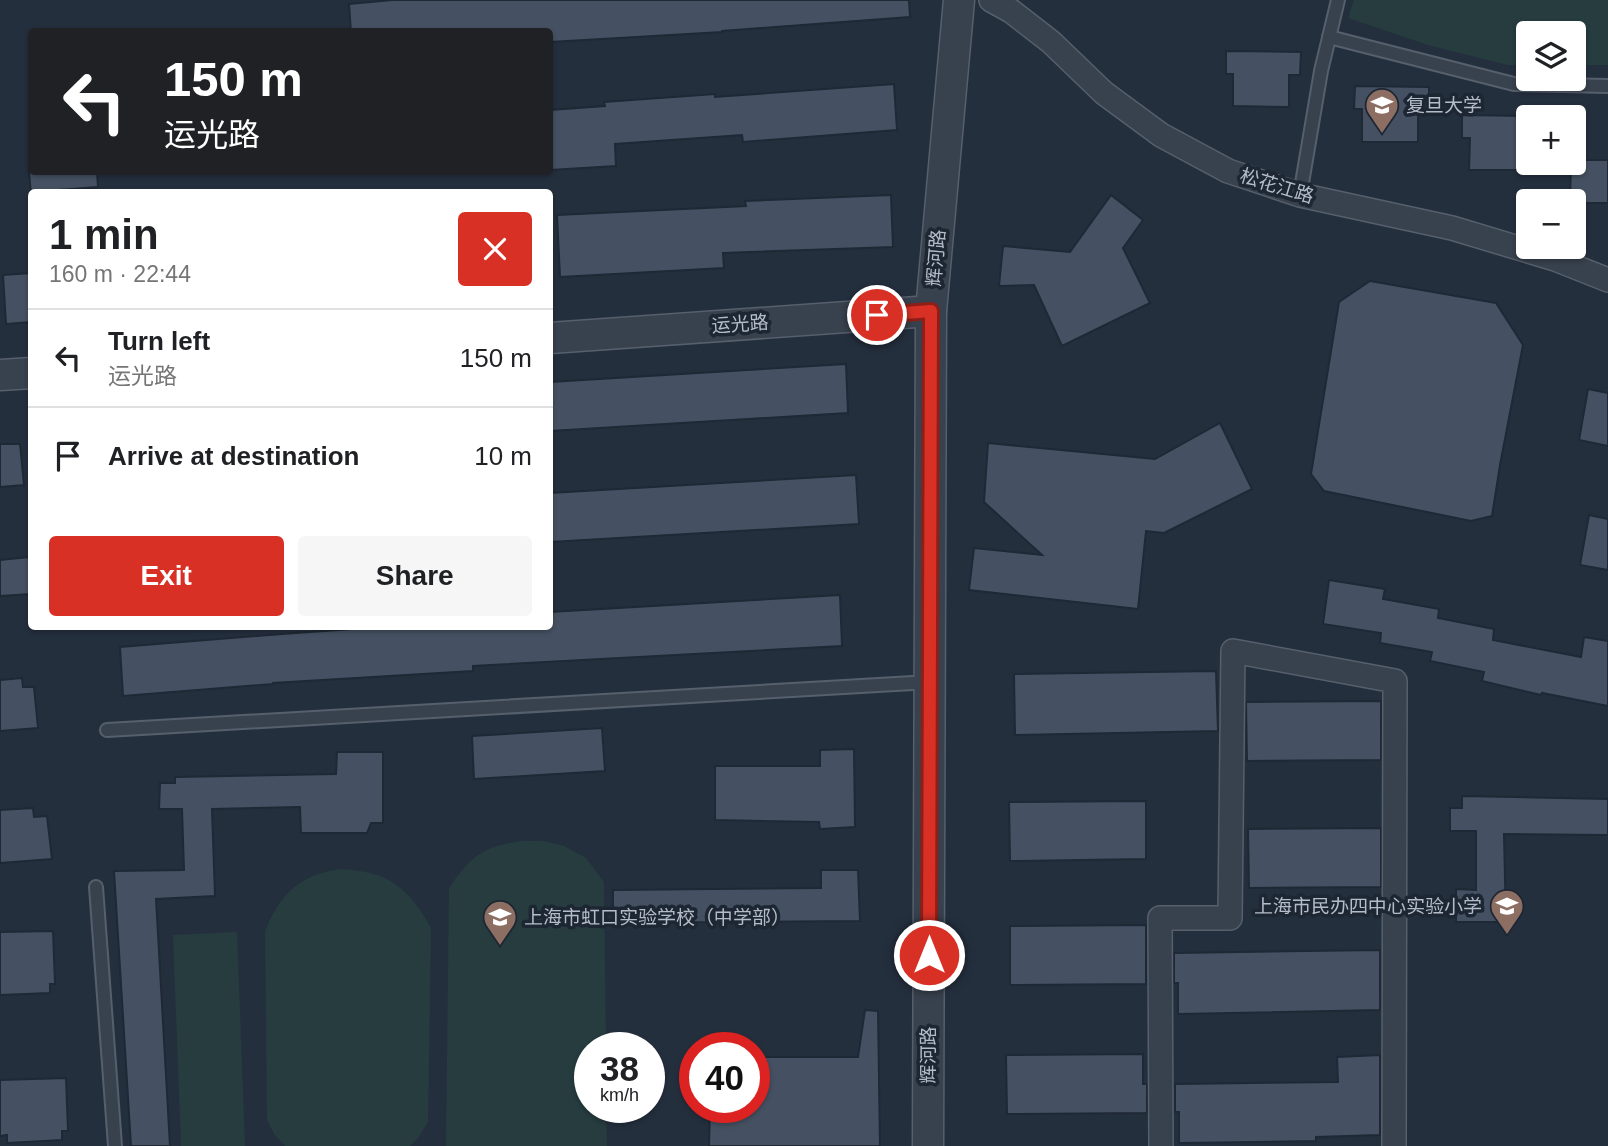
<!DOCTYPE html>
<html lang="en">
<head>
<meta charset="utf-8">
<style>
  body { margin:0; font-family:Arial,"Noto Sans SC",sans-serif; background:#f6f6f6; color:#202124; height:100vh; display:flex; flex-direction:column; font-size:26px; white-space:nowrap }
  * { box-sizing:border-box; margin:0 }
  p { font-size:23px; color:#757577 }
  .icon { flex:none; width:38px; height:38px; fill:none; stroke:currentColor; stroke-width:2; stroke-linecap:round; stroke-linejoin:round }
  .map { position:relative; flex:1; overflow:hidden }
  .drawer { position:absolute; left:28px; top:189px; width:525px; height:441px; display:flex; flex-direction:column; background:#fff; border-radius:7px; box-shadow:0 2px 5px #0004 }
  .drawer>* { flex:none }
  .hud { position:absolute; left:28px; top:28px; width:525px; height:147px; border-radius:7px; box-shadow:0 2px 5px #0004; background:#202124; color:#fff; overflow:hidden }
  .fabs { position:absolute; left:1516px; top:21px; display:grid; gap:14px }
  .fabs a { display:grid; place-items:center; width:70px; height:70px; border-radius:7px; background:#fff; box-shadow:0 2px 5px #0004; font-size:35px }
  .speed { position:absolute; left:574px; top:1032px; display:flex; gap:14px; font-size:35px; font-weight:700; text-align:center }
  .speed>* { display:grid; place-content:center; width:91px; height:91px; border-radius:50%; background:#fff; box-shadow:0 2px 5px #0004; line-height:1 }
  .speed small { font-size:18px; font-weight:400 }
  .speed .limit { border:10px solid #d22; background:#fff; color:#111 }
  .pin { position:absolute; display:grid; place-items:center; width:60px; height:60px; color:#fff; margin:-30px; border:4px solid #fff; border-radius:50%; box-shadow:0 2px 7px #0007 }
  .me { position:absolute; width:77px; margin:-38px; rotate:0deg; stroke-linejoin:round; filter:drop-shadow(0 0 5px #0008) }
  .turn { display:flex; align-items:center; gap:24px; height:147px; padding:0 21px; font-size:32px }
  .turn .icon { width:91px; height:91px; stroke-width:2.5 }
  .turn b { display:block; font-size:49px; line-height:60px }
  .round { display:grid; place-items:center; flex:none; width:74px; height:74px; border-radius:7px; background:#f6f6f6 }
  .summary { display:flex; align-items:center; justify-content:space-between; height:119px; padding:0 21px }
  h1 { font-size:42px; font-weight:800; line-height:52px }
  .primary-button { display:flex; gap:14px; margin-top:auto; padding:14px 21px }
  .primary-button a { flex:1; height:80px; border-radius:7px; background:#d93025; color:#fff; font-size:28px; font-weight:800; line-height:80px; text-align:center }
  .primary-button a+a { background:#f6f6f6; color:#202124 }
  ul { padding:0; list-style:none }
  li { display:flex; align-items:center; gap:21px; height:98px; padding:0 21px; border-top:2px solid #e0e0e0 }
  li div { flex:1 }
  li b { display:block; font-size:26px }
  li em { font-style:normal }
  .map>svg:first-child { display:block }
  .green { fill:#263c3f }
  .building { fill:#455162; stroke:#1f2835; stroke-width:2 }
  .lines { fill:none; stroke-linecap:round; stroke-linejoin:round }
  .service-casing { stroke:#565f6c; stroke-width:16 }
  .minor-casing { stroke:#565f6c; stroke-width:26 }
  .tertiary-casing { stroke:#565f6c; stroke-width:33 }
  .service { stroke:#38414e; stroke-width:12 }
  .minor { stroke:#38414e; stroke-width:23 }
  .tertiary { stroke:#38414e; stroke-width:30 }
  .route-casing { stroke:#8d1f18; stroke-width:18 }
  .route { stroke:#d93025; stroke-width:12 }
  .labels { text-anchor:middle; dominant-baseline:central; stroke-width:7; stroke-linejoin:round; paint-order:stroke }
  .poi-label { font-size:19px; fill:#b4bcc9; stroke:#1d2633; text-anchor:start }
  .street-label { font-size:19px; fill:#b4bcc9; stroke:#1d2633 }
</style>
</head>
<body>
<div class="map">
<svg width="1608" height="1146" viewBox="0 0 1608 1146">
  <rect width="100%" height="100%" fill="#242f3e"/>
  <g class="green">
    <polygon points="1354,0 1608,0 1608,65 1573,65 1573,33 1528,33 1528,65 1508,65 1428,45 1348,18"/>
    <path d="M521,841H543L564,846L586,858L604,882L606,1048H590V1108H606L607,1146H446L449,888C471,856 482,847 521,841Z"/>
    <path d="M340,869C388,871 408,887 431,928L428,1122L418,1138L410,1146H285L274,1134L267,1120L265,932C279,894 300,875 340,869Z"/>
    <polygon points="237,932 245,1146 181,1146 173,935"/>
  </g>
  <g class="building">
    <polygon points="393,0 909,0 910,17 722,31 722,32 550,42 550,32 351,32 349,4"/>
    <polygon points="1226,51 1301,52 1300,75 1289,75 1289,107 1233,106 1233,74 1226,74"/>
    <polygon points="894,84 897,130 743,142 742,135 615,144 616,166 550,170 550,110 605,106 604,102 715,94 715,97"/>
    <polygon points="1355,86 1429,87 1429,110 1418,110 1418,142 1362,142 1362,109 1354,109"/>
    <polygon points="1462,115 1528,116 1528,170 1469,170 1470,138 1462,138"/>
    <polygon points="1573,160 1608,160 1608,203 1573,203 1573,201 1570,201 1571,163 1573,163"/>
    <polygon points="29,172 97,172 98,187 32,192 31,194"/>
    <polygon points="891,195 893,247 723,253 724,268 560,277 557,215 746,206 745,201"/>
    <polygon points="1111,195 1143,220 1123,248 1150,303 1062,346 1034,285 999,286 1003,246 1070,252"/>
    <polygon points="32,273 32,322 6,324 3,275"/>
    <polygon points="1370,281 1496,303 1523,345 1500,465 1492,516 1471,521 1324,491 1311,474 1339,302"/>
    <polygon points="846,364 848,413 550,431 550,382"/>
    <polygon points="1588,389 1608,393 1608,446 1579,440"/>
    <polygon points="1220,423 1252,489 1164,533 1146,531 1138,609 969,590 974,548 1042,555 984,502 988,443 1155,459"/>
    <polygon points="0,444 20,444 24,485 0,487"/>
    <polygon points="856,475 859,524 550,542 550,493"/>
    <polygon points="1589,515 1608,519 1608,570 1580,565"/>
    <polygon points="29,557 31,594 0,596 0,560"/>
    <polygon points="1329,580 1385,589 1383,599 1439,609 1438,618 1494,629 1493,640 1581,657 1584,637 1608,641 1608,706 1542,693 1541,695 1482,681 1484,672 1430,661 1432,652 1380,643 1381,633 1323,624"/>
    <polygon points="840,595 842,646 473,666 473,671 273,683 273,684 123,696 120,647 295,633 398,626 550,626 550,612"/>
    <polygon points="1216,671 1218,731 1015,735 1014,674"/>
    <polygon points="22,678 23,687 34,687 38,728 0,731 0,680"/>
    <polygon points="1381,701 1381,760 1247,761 1246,702"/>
    <polygon points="602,728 605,771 474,779 472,736"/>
    <polygon points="854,749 855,827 820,829 819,822 715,820 715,766 820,766 820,750"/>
    <polygon points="337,752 383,752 383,823 371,823 367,833 301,833 300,807 212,809 215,896 156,899 170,1146 131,1146 114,871 184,870 182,809 159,809 160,783 175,783 175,777 336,774"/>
    <polygon points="1462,796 1608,799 1608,835 1504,834 1506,922 1456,922 1456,889 1476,890 1476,831 1450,831 1450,808 1462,808"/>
    <polygon points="1146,801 1146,859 1010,861 1009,802"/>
    <polygon points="33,808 34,817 47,816 52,859 0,863 0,810"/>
    <polygon points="1381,828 1381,887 1249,888 1248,829"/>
    <polygon points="821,870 858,870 860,921 613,923 613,890 821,888"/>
    <polygon points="1146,925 1146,984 1010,985 1010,926"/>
    <polygon points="53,931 55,984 50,984 50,993 0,995 0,932"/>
    <polygon points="1380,950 1380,1010 1178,1014 1178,983 1174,983 1174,953"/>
    <polygon points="865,1010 878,1011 880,1146 709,1146 710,1108 754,1108 754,1057 858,1057"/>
    <polygon points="1143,1054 1143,1084 1147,1084 1147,1113 1007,1114 1006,1055"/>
    <polygon points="1380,1055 1380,1135 1316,1137 1316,1141 1179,1143 1179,1112 1175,1112 1175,1084 1338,1082 1337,1057"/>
    <polygon points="66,1078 68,1131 62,1131 62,1140 7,1143 7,1135 0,1136 0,1080"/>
  </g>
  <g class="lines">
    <defs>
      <g id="service">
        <polyline points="1329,37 1514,84 1608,86"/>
        <polyline points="1300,195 1321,71 1338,0"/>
        <polyline points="107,730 930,682"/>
        <polyline points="96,887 115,1146"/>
      </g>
      <g id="minor">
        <polyline points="991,0 1011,11 1051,42 1104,93 1161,135 1228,171 1300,195 1452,228 1555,259 1608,280"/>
        <polyline points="1161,1146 1160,918 1230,918 1233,651 1395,681 1394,1146"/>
      </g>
      <g id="tertiary">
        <polyline points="550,338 931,311"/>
        <polyline points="0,375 32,373"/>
        <polyline points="928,1146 931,311 959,0"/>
      </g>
    </defs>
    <use href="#service" class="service-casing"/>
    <use href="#minor" class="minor-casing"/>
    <use href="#tertiary" class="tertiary-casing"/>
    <use href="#service" class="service"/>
    <use href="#minor" class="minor"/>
    <use href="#tertiary" class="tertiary"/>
  </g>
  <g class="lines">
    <defs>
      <polyline id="route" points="877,315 931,311 929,955"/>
    </defs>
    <use href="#route" class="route-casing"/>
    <use href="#route" class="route"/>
  </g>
  <defs>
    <symbol id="university-pin" viewBox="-11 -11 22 30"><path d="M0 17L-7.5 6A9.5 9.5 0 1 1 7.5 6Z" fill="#8d6e63" stroke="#1d2633"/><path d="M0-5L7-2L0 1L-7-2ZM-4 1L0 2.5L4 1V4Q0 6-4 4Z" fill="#fff"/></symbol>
    <symbol id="school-pin" viewBox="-11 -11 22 30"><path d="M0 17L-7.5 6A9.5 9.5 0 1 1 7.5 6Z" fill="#8d6e63" stroke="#1d2633"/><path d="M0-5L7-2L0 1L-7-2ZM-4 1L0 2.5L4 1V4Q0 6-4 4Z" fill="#fff"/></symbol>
  </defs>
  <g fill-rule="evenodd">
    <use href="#university-pin" x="1363" y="86" width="38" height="52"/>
    <use href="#school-pin" x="1488" y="887" width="38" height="52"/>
    <use href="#school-pin" x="481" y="898" width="38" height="52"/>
  </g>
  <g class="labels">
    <g class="poi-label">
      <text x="1406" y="105">复旦大学</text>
      <text x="1482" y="906" text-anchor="end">上海市民办四中心实验小学</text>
      <text x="524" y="917">上海市虹口实验学校（中学部）</text>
    </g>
    <g class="street-label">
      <text transform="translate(1277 186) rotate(17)">松花江路</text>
      <text transform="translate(936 258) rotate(-85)">辉河路</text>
      <text transform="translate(740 324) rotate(-4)">运光路</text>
      <text transform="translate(928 1055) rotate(-90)">辉河路</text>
    </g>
  </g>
</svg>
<div class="fabs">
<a><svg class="icon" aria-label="layers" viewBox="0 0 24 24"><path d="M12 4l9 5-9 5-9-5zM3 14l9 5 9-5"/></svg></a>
<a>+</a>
<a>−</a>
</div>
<div class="speed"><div>38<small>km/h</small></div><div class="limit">40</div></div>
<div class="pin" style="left:877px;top:315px;background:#d93025"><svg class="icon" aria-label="arrive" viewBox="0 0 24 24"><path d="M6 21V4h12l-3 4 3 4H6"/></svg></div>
<svg class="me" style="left:929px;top:955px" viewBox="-20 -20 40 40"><circle r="17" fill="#d93025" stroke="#fff" stroke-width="3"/><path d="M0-11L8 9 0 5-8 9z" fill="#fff"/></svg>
<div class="hud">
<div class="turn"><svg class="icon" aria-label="left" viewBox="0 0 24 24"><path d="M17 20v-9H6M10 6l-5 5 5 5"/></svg><div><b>150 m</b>运光路</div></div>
</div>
<section class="drawer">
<div class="summary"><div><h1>1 min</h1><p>160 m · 22:44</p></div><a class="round" style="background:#d93025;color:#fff"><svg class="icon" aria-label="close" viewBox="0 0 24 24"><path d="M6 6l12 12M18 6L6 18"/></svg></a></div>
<ul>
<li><svg class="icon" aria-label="left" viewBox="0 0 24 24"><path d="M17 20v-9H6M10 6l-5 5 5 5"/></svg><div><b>Turn left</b><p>运光路</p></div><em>150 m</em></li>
<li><svg class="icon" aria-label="arrive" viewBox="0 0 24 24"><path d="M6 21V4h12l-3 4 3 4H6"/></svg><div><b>Arrive at destination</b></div><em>10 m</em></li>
</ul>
<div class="primary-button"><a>Exit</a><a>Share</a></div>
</section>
</div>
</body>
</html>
